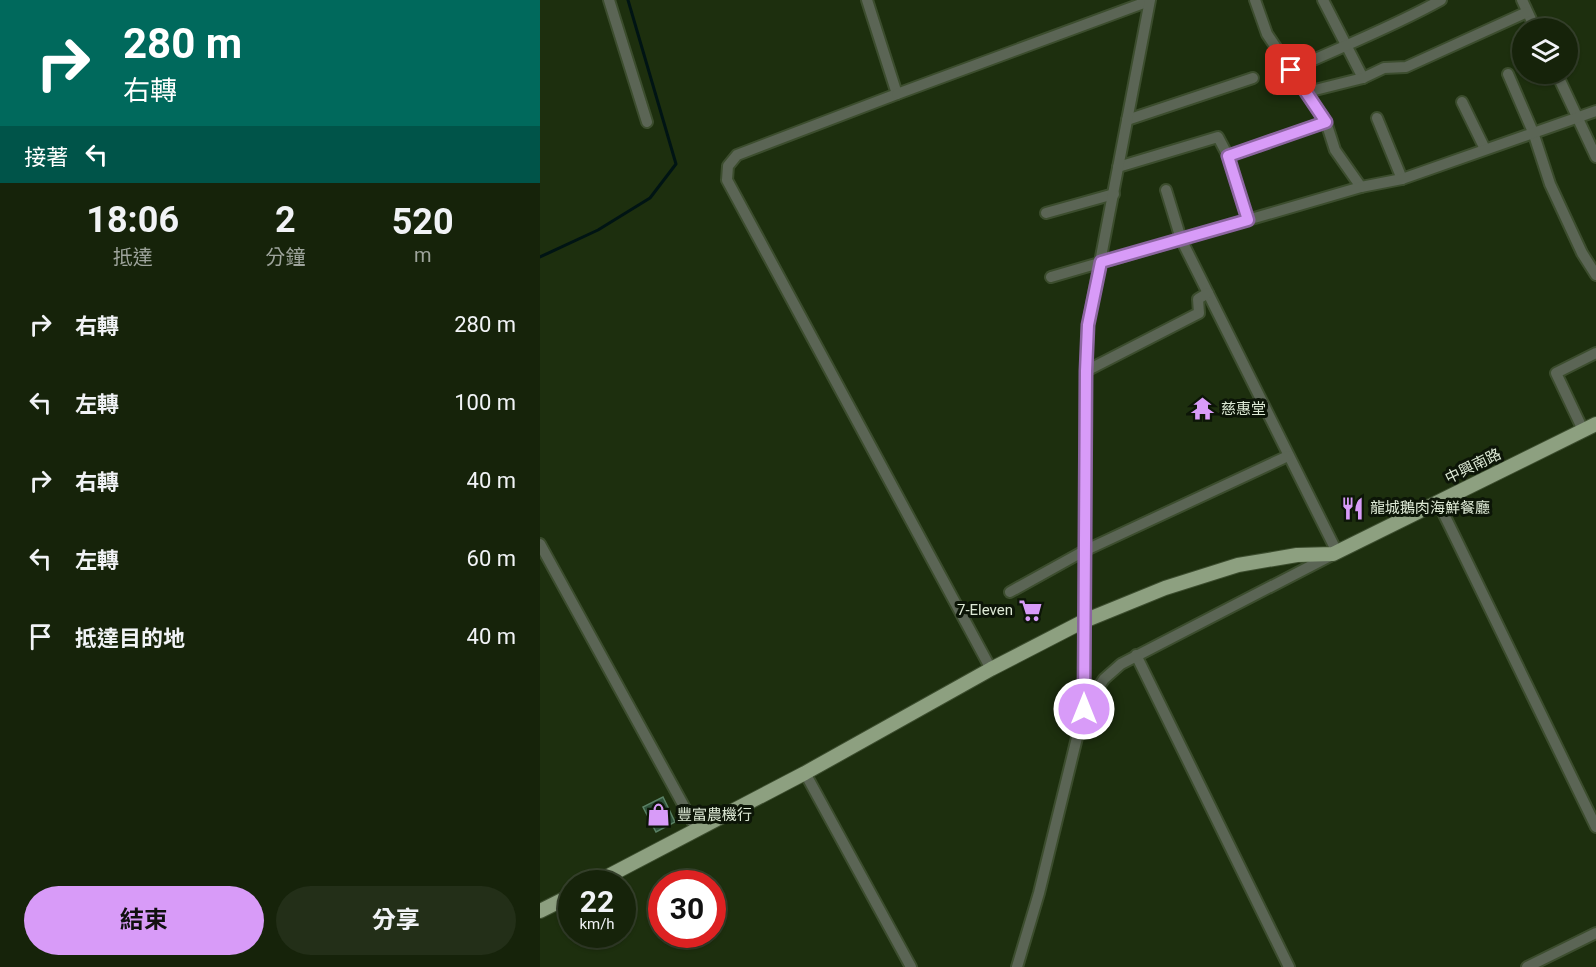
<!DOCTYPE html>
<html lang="zh-TW">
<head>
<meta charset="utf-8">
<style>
  body { margin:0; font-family:Roboto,"Noto Sans TC",sans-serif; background:#232f18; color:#f1f3f6; height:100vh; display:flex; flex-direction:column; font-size:22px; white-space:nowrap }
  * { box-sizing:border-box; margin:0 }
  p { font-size:20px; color:#9ea49c }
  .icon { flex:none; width:33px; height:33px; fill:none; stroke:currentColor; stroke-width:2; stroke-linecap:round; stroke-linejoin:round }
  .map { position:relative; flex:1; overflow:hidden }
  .sheet { display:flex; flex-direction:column; background:#16230a; width:540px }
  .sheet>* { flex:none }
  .top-card { background:#00695c; color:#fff; overflow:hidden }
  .tools { position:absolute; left:972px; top:18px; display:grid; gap:12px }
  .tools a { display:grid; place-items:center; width:66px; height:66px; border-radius:50%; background:#16230a; box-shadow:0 2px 4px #0004,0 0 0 2px #35402b; font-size:30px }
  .speed { position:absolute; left:18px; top:870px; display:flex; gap:12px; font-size:30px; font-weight:700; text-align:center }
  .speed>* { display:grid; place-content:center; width:78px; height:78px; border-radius:50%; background:#16230a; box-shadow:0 2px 4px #0004,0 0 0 2px #35402b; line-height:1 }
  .speed small { font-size:15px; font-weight:400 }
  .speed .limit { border:9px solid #d22; background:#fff; color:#111 }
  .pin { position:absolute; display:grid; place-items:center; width:51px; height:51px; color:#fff; margin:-26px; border-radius:12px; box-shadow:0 3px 9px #0006 }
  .me { position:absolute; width:66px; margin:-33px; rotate:0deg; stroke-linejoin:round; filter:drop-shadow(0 0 4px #0008) }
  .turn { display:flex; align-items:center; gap:21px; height:126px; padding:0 24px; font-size:27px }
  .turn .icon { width:78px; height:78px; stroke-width:2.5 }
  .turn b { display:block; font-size:42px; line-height:51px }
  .then { display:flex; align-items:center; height:57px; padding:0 24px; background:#0003; gap:12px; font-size:22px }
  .eta { display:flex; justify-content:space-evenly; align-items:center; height:102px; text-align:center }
  .eta b { font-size:36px; font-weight:700; line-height:42px }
  .action { display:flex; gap:12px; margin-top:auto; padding:12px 24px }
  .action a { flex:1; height:69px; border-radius:36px; background:#d89bf8; color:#111; font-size:24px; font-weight:700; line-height:69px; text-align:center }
  .action a+a { background:#232f18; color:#f1f3f6 }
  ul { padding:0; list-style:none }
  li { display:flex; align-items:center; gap:18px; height:78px; padding:0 24px }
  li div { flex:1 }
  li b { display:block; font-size:22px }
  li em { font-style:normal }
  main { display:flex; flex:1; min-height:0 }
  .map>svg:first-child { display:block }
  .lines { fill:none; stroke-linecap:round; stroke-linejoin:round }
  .stream { stroke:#001414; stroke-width:3 }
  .building { fill:#2e5239; stroke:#5a8065; stroke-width:1.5 }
  .minor-casing { stroke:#3c4d2e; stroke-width:14 }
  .major-casing { stroke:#3c4d2e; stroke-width:16 }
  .minor { stroke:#5b6555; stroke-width:10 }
  .major { stroke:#8da080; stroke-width:14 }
  .route-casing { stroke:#8c65a1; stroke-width:15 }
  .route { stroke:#d89bf8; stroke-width:10 }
  .labels { text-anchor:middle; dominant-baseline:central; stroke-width:6; stroke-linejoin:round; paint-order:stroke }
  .poi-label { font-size:15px; fill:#dde9d5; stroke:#0c1507; text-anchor:start }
  .street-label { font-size:15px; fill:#dde9d5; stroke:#0c1507 }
</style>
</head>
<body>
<main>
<section class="sheet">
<div class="top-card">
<div class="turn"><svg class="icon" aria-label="right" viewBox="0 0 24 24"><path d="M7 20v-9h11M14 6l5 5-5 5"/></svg><div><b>280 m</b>右轉</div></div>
<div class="then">接著<svg class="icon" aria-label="left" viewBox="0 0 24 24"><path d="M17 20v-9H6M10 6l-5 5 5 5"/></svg></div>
</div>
<div class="eta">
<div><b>18:06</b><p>抵達</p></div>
<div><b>2</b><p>分鐘</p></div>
<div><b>520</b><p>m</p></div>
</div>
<ul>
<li><svg class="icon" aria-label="right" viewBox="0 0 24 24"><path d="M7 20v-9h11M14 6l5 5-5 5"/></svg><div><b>右轉</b></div><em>280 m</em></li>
<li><svg class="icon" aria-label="left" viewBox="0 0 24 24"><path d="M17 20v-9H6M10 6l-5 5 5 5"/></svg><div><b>左轉</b></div><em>100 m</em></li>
<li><svg class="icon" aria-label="right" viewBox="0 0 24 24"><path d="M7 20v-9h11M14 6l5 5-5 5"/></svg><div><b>右轉</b></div><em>40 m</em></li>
<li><svg class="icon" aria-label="left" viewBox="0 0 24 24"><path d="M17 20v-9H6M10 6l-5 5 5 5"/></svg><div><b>左轉</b></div><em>60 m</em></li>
<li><svg class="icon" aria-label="arrive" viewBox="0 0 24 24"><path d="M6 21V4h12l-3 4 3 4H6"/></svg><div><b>抵達目的地</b></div><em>40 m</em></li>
</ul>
<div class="action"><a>結束</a><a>分享</a></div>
</section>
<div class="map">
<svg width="1056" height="967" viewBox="0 0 1056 967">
  <rect width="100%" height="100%" fill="#1d2f0e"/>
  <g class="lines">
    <polyline class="stream" points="0,257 58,230 110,198 136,164 88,0"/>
  </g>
  <polygon class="building" points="123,797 135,822 116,832 103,807"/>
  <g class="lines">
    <defs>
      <g id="minor">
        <polyline points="69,0 107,122"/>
        <polyline points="327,0 357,94 197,155 188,166 187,180 451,669"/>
        <polyline points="715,0 727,34 786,122 795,150 821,187"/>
        <polyline points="783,0 823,78"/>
        <polyline points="982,0 995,28"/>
        <path d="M751,70C801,47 853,27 901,0"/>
        <polyline points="968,74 993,132 1010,184 1042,253 1056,275"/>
        <polyline points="1017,74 1056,157"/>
        <polyline points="767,92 823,78 844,68 866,67 987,12"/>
        <polyline points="357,94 609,1"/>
        <polyline points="922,102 945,149"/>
        <polyline points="837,118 862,179"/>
        <polyline points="587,120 713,78"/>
        <polyline points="688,156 708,220"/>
        <polyline points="578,167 678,137 688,156 786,122"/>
        <polyline points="626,190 641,239 797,552"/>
        <polyline points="506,213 574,194"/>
        <polyline points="511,277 821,187 862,179 1056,111"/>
        <polyline points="546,371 659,313 658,299 668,293"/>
        <polyline points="1043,430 1016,373 1056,353"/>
        <polyline points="898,502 1056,827"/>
        <polyline points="0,544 157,830"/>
        <polyline points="470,592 544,551 748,456"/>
        <polyline points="596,655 749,967"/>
        <polyline points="544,709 564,679 581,664 792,555"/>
        <polyline points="265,773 371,967"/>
        <polyline points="477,967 499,893 544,709 546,371 548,325 610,0"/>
        <polyline points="987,967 1056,933"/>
      </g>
      <g id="major">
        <polyline points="53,884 265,773 451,669 544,621 625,588 698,565 757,555 793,554 1056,424"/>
        <polyline points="0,911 32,895"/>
      </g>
    </defs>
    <use href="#minor" class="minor-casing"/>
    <use href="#major" class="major-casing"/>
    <use href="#minor" class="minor"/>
    <use href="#major" class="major"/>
  </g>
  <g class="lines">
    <defs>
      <polyline id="route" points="544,709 546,371 548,325 561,262 708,220 688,156 786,122 751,70"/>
    </defs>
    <use href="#route" class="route-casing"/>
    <use href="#route" class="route"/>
  </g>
  <defs>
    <symbol id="temple-bare" viewBox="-9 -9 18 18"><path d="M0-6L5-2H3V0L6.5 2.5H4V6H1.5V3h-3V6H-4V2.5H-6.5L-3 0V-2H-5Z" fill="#d89bf8" stroke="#0c1507" stroke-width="2.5" paint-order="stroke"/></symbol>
    <symbol id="restaurant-bare" viewBox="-9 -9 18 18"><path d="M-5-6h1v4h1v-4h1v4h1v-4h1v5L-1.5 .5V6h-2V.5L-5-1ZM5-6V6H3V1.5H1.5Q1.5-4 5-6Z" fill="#d89bf8" stroke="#0c1507" stroke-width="2.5" paint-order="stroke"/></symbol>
    <symbol id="supermarket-bare" viewBox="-9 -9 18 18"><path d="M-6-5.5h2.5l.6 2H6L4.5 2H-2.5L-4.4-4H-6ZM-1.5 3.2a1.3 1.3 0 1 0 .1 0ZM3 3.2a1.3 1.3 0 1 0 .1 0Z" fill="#d89bf8" stroke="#0c1507" stroke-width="2.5" paint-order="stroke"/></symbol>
    <symbol id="shop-bare" viewBox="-9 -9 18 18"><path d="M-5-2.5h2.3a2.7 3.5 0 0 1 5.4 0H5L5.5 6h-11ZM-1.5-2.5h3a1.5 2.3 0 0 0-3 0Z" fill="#d89bf8" stroke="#0c1507" stroke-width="2.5" paint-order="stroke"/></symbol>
  </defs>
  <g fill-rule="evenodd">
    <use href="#temple-bare" x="646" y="392" width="33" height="33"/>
    <use href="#restaurant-bare" x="796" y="492" width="33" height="33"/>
    <use href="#supermarket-bare" x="474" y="594" width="33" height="33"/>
    <use href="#shop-bare" x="102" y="798" width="33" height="33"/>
  </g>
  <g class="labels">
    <g class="poi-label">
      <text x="681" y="409">慈惠堂</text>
      <text x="830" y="508">龍城鵝肉海鮮餐廳</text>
      <text x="473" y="610" text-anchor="end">7-Eleven</text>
      <text x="137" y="815">豐富農機行</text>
    </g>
    <g class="street-label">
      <text transform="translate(933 466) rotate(-26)">中興南路</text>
    </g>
  </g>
</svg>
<div class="tools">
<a><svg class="icon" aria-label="layers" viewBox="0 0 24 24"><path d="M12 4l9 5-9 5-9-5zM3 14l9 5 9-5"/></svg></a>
</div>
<div class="speed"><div>22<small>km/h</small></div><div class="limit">30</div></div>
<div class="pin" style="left:751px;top:70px;background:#d93025"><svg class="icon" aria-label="arrive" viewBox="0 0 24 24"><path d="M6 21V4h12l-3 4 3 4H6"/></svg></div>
<svg class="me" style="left:544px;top:709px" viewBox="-20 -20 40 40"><circle r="17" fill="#d89bf8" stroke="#fff" stroke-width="3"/><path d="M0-11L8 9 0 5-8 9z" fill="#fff"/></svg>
</div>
</main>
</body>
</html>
